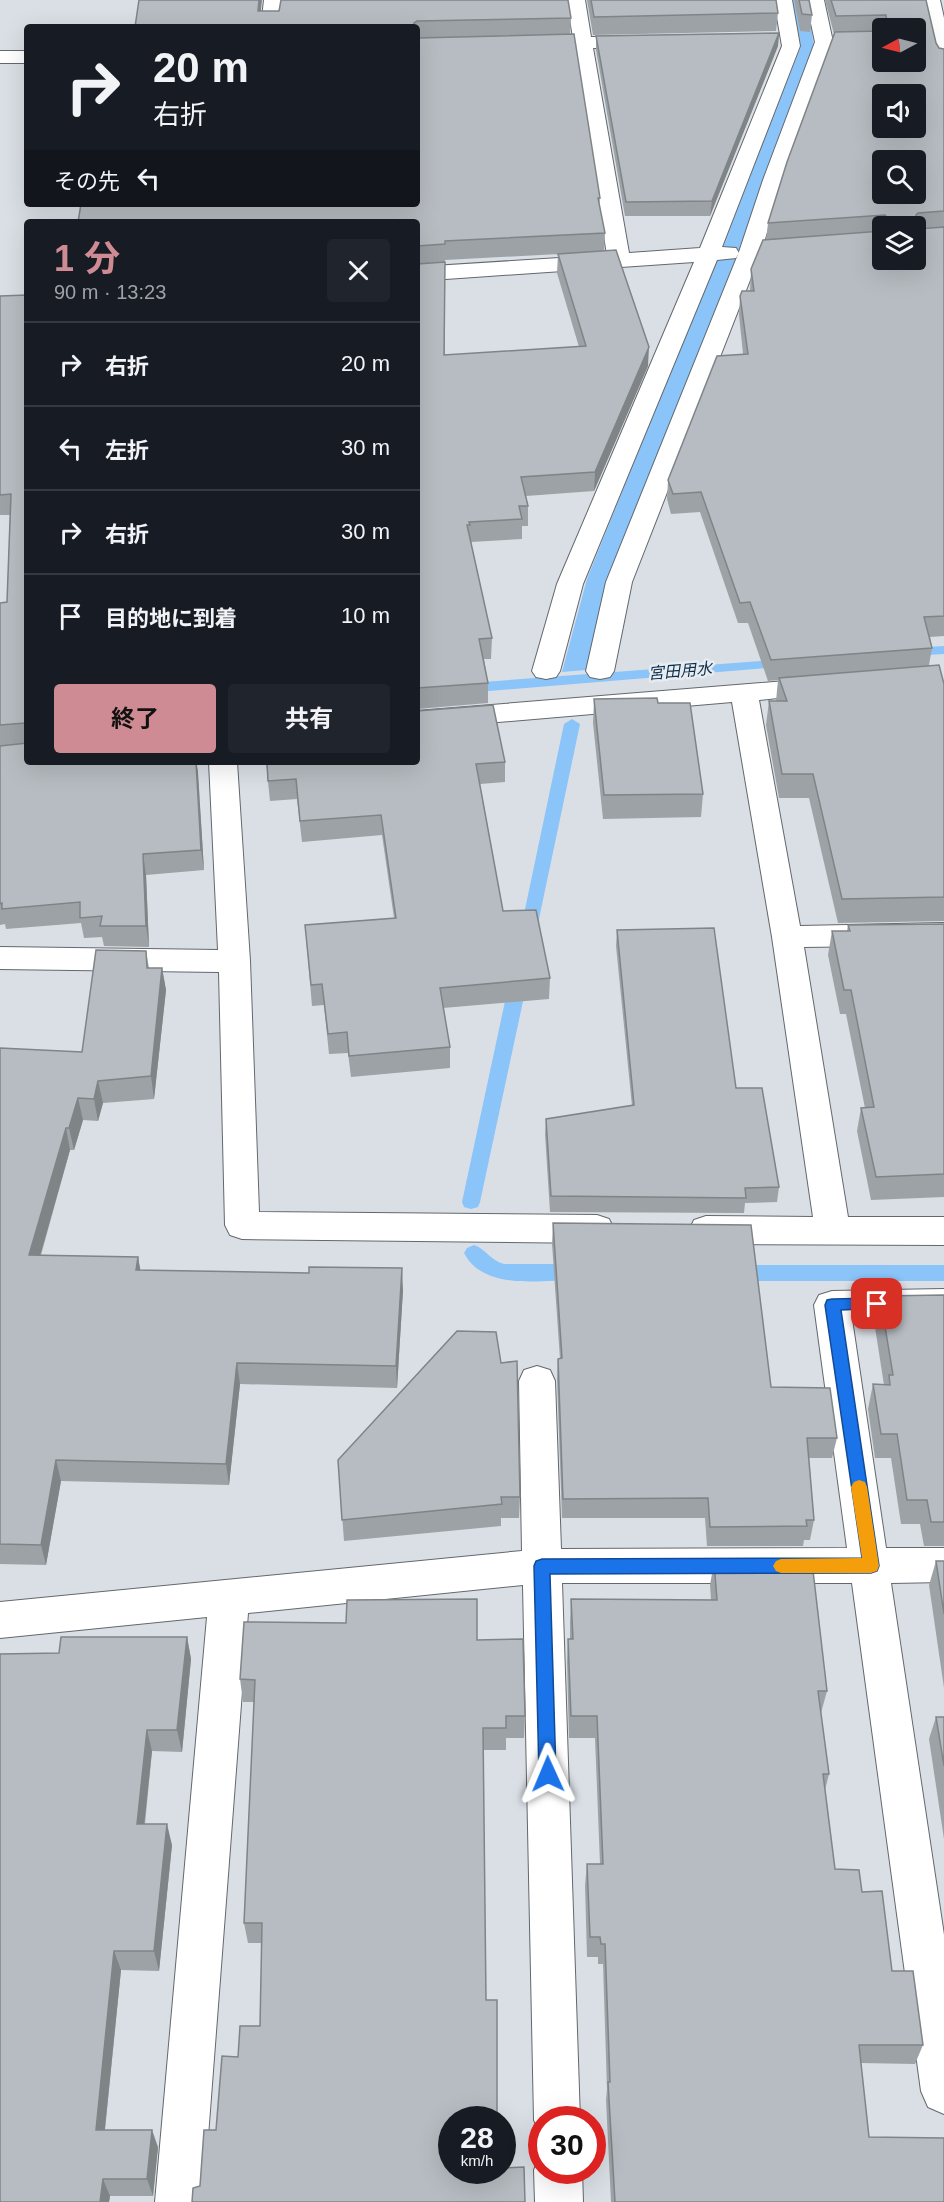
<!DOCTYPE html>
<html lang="ja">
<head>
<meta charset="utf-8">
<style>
  body { margin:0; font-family:Helvetica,"Noto Sans JP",sans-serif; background:#20242c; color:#f1f3f6; height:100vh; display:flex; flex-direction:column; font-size:22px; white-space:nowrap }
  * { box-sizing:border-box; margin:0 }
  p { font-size:20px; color:#9ea1a6 }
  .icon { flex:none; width:33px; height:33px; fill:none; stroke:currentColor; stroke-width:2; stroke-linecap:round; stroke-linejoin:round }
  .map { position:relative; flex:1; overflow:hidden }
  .panel { position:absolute; left:24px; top:219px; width:396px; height:546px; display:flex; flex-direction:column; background:#171b24; border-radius:6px; box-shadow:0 6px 24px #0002 }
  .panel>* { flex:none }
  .banner { position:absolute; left:24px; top:24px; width:396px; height:183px; border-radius:6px; box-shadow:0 6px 24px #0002; background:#171b24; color:#f1f3f6; overflow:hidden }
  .needle { width:39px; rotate:263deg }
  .controls { position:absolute; left:872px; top:18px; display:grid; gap:12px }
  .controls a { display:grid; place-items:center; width:54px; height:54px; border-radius:6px; background:#171b24; box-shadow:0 6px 24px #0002; font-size:30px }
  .speed { position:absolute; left:438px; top:2106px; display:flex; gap:12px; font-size:30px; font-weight:700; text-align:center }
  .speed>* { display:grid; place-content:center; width:78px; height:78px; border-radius:50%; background:#171b24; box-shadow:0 6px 24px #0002; line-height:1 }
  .speed small { font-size:15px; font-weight:400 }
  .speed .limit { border:9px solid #d22; background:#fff; color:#111 }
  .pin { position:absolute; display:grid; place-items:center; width:51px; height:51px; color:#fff; margin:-26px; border-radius:12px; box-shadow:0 3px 9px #0006 }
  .me { position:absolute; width:66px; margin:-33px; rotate:359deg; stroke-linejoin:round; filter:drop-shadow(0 0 4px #0008) }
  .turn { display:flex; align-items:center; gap:21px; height:126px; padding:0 30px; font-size:27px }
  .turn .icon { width:78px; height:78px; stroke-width:2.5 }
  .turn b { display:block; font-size:42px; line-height:51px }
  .then { display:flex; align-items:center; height:57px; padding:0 30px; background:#0003; gap:12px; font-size:22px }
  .round { display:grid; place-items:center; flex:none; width:63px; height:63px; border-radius:6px; background:#20242c }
  .headline { display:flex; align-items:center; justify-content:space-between; height:102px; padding:0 30px }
  h1 { font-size:36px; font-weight:700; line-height:45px; color:#cf8b93 }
  .cta { display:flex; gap:12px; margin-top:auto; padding:12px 30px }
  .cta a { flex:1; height:69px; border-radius:6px; background:#cf8b93; color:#111; font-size:24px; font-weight:700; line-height:69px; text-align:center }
  .cta a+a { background:#20242c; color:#f1f3f6 }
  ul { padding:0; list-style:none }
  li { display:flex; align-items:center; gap:18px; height:84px; padding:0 30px; border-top:2px solid #363941 }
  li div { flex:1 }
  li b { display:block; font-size:22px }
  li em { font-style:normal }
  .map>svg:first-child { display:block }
  .water { fill:#8ac4f9 }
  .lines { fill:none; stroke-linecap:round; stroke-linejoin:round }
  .stream { fill:#8ac4f9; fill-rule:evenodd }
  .street-casing { stroke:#63686d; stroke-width:2 }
  .street { fill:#fff; fill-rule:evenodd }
  .wall { fill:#9da2a6; fill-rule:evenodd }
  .shaded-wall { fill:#7f8487 }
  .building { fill:#b6bcc1; stroke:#7f8487; stroke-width:1.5; fill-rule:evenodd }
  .route { fill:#1a73e8; stroke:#114b97; stroke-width:1.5 }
  .slow { fill:#f59e0b }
  .labels { text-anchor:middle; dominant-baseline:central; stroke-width:5; stroke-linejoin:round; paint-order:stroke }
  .water-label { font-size:16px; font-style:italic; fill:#0e2e48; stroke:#e6ecf2 }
</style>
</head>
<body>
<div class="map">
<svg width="944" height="2202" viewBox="0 0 944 2202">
  <rect width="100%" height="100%" fill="#d9dfe5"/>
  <polygon class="water" points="792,0 807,0 814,47 734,263 607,581 586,670 562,672 587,579 801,46"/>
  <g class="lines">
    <g class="stream">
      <polygon points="944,646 944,654 909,656 902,652 909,648"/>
      <polygon points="786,659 791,660 793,663 791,666 417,697 417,687"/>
      <polygon points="572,719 580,724 536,933 534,937 522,937 520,933 564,724"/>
      <polygon points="519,972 525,974 528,978 480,1202 478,1207 471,1209 464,1207 462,1202 510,978 513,974"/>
      <path d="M474,1245C486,1249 491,1261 504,1264H576L583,1267L586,1272L583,1277L576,1280C540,1280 484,1291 464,1253L467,1248Z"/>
      <polygon points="733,1265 944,1265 944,1281 733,1281 726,1278 723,1273 726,1268"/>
    </g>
    <defs>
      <g id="street">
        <polygon points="264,0 282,0 279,27 261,27"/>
        <polygon points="567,0 585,0 591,37 640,36 647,38 649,42 647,46 640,48 593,48 629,253 700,248 782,46 774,0 792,0 800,46 722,247 736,248 739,253 736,258 717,260 583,584 560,671 556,677 546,679 536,677 532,671 557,584 694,262 417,281 417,267 607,255 575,49 530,50 523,48 521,44 523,40 530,38 573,38"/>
        <polygon points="806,0 824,0 833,42 783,180 761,252 632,582 614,671 610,677 600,679 590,677 586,671 606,582 739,252 763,180 815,42"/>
        <polygon points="922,0 940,0 944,18 944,66 937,64 935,60"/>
        <rect x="0" y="51" width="27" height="12"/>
        <polygon points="822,678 832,680 836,686 832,692 759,700 800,926 944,923 944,945 804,947 848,1217 944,1217 944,1245 706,1244 694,1240 689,1230 694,1220 706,1216 813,1217 772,937 732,702 417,729 417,711"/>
        <polygon points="209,762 237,762 250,961 259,1212 597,1215 609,1219 614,1229 609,1239 597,1243 242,1239 230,1235 225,1225 219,972 0,969 0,947 218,950"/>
        <polygon points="944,1289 944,1317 852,1319 886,1548 944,1548 944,1582 891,1583 944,1935 944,2114 928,2107 921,2091 852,1583 562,1583 580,2120 542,2120 542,2137 534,2120 523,1585 248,1613 203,2202 155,2202 207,1617 0,1638 0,1602 522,1551 519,1381 524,1370 537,1366 550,1370 555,1381 561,1549 847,1548 814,1305 819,1295 832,1291"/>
        <polygon points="541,2153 542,2170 582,2170 583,2202 535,2202 534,2170"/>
      </g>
    </defs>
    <use href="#street" class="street-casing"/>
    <use href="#street" class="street"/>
  </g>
  <g class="wall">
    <polygon points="587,0 776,0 778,13 776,31 593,35"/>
    <polygon points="794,0 809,0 812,15 810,32 800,31"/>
    <path d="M825,0H926L936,43L939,48L944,49V636L930,637L932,648L929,665L944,684V921L838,923L809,798H779L766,725L769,701H776L778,680L768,681L748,623H738L700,512L671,514L667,499L668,480L743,354L739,315L740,296L750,291L751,269L766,240L768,223L834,34ZM882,28H915L882,62ZM882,226H915L882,260Z"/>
    <path d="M261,11L571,18L570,34L600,198L599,206L605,233L604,251L648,366L594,491L526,496L528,506V526H522V539L471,542L492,638L491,659H484L488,683V703L417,709V222L81,204H244V205L417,204V27H135ZM558,254L557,273L579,347L445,355V260L559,254Z"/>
    <polygon points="779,33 778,46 710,216 625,216 596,50 596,36"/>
    <polygon points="27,295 27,762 197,762 204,870 146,875 149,947 104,946 102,937 84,938 81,923 6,929 5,924 0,925 0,603 7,602 10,515 0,515 0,296"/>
    <polygon points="594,699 658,703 703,794 701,817 603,819 593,723"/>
    <polygon points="266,762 505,762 505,782 480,784 503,911 550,978 549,999 443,1008 450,1047 450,1068 351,1077 348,1053 329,1054 324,1005 312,1006 305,925 394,918 382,835 302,842 297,799 270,801"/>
    <polygon points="944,924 944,1197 871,1200 857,1131 861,1108 865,1108 846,1014 840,1014 828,955 832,931 847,931 848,925"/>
    <polygon points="617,930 736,1088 779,1187 777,1202 745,1203 744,1213 550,1212 545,1134 546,1119 632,1106 616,946"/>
    <polygon points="146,951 149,968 162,968 166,990 154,1099 103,1103 98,1121 83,1120 74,1150 70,1150 41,1255 138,1257 140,1270 403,1290 397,1388 240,1384 229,1485 61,1481 46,1565 0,1564 0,1048 82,1052"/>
    <polygon points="553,1223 837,1438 832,1458 809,1458 814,1520 810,1540 804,1540 803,1546 707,1546 705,1518 562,1518 557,1379 558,1359 560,1359 552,1244"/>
    <polygon points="944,1295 944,1546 924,1546 920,1524 901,1524 891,1458 875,1458 868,1409 873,1384 884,1385 874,1321 880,1296"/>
    <polygon points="338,1460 520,1497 519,1518 501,1518 501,1526 344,1541"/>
    <polygon points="936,1561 944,1561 944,1688 929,1585"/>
    <polygon points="714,1562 827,1691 821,1713 829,1774 825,1790 835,1869 862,1892 892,1971 923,2045 915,2064 861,2063 869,2137 944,2202 611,2202 606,2100 607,2089 603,1964 598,1964 598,1957 587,1957 585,1885 587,1864 600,1864 595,1738 569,1738 567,1661 568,1639 570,1639 570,1622 571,1599 711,1600 710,1585"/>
    <polygon points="187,1637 191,1659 182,1752 152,1751 145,1824 172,1845 159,1971 121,1970 105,2130 158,2147 153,2196 110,2196 109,2202 0,2202 59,1653"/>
    <polygon points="477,1640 525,1716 524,1738 506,1738 506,1750 483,1750 452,2120 200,2186 238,2057 260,2026 262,1943 248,1943 244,1923 254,1702 243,1702 240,1679"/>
    <polygon points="936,1717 944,1717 944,1839 929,1739"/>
  </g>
  <g class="shaded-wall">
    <polygon points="259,0 262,0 259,27 258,11"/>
    <polygon points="779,33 778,46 710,216 712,201"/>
    <polygon points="649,347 648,366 594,491 595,472"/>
    <polygon points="196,762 198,772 204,870 201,850"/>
    <polygon points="143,854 146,875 149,947 146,926"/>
    <polygon points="162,968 166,990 154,1099 151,1076"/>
    <polygon points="98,1081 103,1103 98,1121 94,1099"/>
    <polygon points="78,1098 83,1120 74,1150 69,1128"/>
    <polygon points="66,1128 70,1150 34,1277 29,1255"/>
    <polygon points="138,1257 142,1279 136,1270"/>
    <polygon points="402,1268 403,1290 397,1388 396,1366"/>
    <polygon points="237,1363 240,1384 229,1485 226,1464"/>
    <polygon points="56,1460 61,1481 46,1565 41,1545"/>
    <polygon points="187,1637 191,1659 182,1752 177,1730"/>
    <polygon points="147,1730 152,1751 142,1845 137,1824"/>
    <polygon points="167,1824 172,1845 159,1971 154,1951"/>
    <polygon points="114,1951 121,1970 103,2147 96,2130"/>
    <polygon points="152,2130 158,2147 153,2196 147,2179"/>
    <polygon points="103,2179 110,2196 109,2202 100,2202"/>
  </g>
  <g class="building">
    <polygon points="139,0 259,0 258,11 279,11 281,0 568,0 571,18 417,21 414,23 414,27 135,27"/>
    <polygon points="591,0 776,0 778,13 594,17"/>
    <polygon points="799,0 809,0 812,15 802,14"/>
    <path d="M831,0H926L936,43L939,48L944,49V211L918,213L916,215V227L918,229L944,227V616L924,617L932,648L771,660L750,602L740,603L701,492L673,494L668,480L717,356L748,354L740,296L742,291H754L751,269L763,240L882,231V260H915V226H887V217L885,215L768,223L787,162L835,32L882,31V62H915V28H887L886,15L836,16ZM882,94H915V128H882ZM882,160H915V194H882Z"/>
    <polygon points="779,33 712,201 626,202 596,36"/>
    <polygon points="574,34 600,198 598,198 605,233 445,241 445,244 417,246 417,222 78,222 81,204 241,204 241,205 266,205 266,204 417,204 417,38"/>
    <polygon points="616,250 649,347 595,472 521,477 528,506 519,506 522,519 469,522 470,525 467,525 492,638 479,639 488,683 417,688 417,264 445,262 444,355 586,346 558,254"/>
    <polygon points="27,295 27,740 25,739 25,723 0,725 0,603 7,602 11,494 0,495 0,296"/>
    <polygon points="939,665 944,684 944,897 842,899 813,774 782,774 769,701 787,701 779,678"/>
    <polygon points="657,698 658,703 690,703 703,794 604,795 594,699"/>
    <polygon points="493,705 505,762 476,764 503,911 536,910 550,978 440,988 450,1047 349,1056 347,1032 328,1034 322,984 311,985 305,925 396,918 381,815 300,821 296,779 268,781 267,762 417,762 417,711"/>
    <polygon points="27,743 27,762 196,762 201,850 143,854 146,926 100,926 102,916 80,918 80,902 2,909 2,903 0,904 0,746"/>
    <polygon points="944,924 944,1174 876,1177 861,1108 874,1107 851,990 844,990 832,931 850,931 848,925"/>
    <polygon points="714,928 736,1088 762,1088 779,1187 745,1188 746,1198 551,1196 546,1119 634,1105 617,930"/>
    <polygon points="96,950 146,951 147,968 162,968 151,1076 98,1081 94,1099 78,1098 69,1128 66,1128 29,1255 138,1257 136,1270 309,1273 309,1267 402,1268 396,1366 237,1363 226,1464 56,1460 41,1545 0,1544 0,1048 82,1052"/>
    <polygon points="553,1223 751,1225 771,1387 830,1388 837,1438 807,1438 814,1520 806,1520 807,1526 710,1527 708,1498 563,1499 558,1359 562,1358"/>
    <polygon points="944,1295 944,1522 931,1522 927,1500 907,1500 897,1434 881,1434 873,1384 890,1385 889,1375 893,1375 880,1296"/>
    <polygon points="457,1331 496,1332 501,1363 517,1361 520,1497 501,1497 502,1504 342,1520 338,1460"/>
    <polygon points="936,1561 944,1561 944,1614"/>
    <polygon points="714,1562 812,1562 827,1691 818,1691 829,1774 823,1774 835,1869 859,1870 862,1892 882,1891 892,1971 913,1971 923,2045 859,2045 869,2137 944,2138 944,2202 615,2202 608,2082 610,2082 605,1944 601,1944 600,1937 590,1937 587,1864 603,1864 597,1716 571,1716 568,1639 573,1639 571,1599 717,1600"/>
    <polygon points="477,1599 477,1640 523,1639 525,1716 506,1716 506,1728 483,1728 486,2000 497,2000 497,2120 452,2120 452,2170 502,2170 502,2168 524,2167 525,2202 192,2202 193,2188 200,2186 204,2130 216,2130 222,2056 238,2057 240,2026 260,2026 262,1923 244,1923 255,1680 240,1679 244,1622 346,1623 347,1600"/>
    <polygon points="61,1637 187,1637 177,1730 147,1730 137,1824 167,1824 154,1951 114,1951 96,2130 152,2130 147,2179 103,2179 100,2202 0,2202 0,1654 59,1653"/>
    <polygon points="936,1717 944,1717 944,1766"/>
  </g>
  <polygon class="route" points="877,1298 882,1300 884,1304 882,1308 841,1310 879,1566 877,1571 871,1573 550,1574 556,1774 554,1780 548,1782 541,1780 539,1774 534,1566 536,1561 542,1559 862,1558 825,1305 827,1300 832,1299"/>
  <polygon class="slow" points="859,1480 865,1482 867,1487 879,1566 877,1571 871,1573 781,1573 776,1571 773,1566 776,1561 781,1559 862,1558 851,1487 854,1482"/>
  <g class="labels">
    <g class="water-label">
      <text transform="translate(680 671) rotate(-5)">宮田用水</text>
    </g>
  </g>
</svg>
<div class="controls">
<a><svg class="needle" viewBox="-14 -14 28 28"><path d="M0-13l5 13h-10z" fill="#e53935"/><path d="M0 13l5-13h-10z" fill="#9ea1a6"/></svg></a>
<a><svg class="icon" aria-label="sound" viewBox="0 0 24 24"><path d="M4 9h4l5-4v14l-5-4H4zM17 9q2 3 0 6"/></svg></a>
<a><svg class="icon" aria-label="search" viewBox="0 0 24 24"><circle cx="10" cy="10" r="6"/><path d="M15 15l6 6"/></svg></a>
<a><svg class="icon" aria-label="layers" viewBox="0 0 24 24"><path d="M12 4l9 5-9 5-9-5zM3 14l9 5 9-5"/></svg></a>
</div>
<div class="speed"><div>28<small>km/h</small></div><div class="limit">30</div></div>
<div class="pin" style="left:877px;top:1304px;background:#d93025"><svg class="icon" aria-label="arrive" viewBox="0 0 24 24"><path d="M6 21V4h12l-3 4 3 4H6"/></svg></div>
<svg class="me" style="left:548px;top:1774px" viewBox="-20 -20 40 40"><path d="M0-17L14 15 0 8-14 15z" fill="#1a73e8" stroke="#fff" stroke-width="4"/></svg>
<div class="banner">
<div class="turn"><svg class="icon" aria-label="right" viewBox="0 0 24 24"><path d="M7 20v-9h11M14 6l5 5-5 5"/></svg><div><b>20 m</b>右折</div></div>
<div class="then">その先<svg class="icon" aria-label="left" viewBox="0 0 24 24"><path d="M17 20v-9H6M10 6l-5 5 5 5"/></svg></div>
</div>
<section class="panel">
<div class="headline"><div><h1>1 分</h1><p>90 m · 13:23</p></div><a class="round"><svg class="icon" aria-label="close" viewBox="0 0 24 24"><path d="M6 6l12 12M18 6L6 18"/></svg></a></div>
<ul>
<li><svg class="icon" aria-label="right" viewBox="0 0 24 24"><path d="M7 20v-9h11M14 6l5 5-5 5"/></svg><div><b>右折</b></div><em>20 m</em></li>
<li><svg class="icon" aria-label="left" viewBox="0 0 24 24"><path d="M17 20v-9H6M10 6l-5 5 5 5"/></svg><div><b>左折</b></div><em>30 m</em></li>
<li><svg class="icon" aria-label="right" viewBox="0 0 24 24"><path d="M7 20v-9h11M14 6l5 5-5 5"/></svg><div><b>右折</b></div><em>30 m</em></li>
<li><svg class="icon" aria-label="arrive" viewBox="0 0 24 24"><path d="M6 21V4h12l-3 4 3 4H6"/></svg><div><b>目的地に到着</b></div><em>10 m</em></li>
</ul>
<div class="cta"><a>終了</a><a>共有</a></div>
</section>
</div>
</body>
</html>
